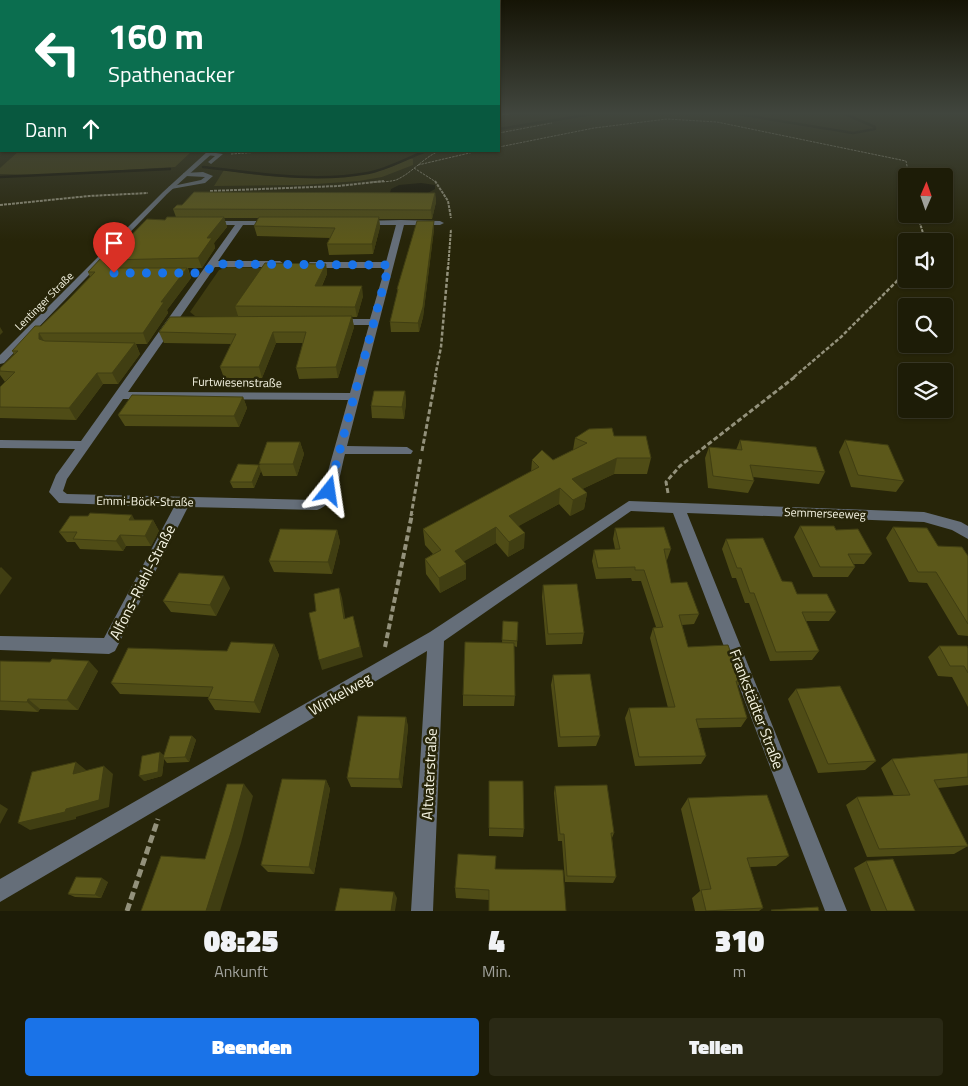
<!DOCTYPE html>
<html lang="de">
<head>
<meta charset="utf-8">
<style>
  body { margin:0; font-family:"Titillium Web",sans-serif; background:#2a2915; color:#f1f3f6; height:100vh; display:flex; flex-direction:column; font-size:19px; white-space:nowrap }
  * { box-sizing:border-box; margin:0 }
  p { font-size:16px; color:#a0a19b }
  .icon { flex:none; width:28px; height:28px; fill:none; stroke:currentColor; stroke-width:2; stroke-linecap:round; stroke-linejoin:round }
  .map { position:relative; height:911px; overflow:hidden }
  .drawer { display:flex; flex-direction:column; background:#1d1c07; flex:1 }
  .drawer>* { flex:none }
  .top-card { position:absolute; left:0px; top:0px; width:500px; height:152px; box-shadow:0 1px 4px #0004,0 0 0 1px #3b3a28; background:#0b6e4f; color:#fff; overflow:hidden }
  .needle { width:32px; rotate:2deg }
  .buttons { position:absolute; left:898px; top:168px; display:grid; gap:10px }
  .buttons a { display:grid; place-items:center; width:55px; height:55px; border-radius:5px; background:#1d1c07; box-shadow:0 1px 4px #0004,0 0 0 1px #3b3a28; font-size:25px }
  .pin { position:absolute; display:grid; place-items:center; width:42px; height:42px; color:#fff; margin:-51px -21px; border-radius:50% 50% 50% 0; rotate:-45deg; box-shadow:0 0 5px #0007 }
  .pin .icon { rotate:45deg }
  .me { position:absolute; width:55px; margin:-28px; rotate:15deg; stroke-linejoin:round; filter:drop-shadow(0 0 4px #0008) }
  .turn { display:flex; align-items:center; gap:18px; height:105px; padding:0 25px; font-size:22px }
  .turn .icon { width:65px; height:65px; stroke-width:2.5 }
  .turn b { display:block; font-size:35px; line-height:42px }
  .then { display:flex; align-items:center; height:48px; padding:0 25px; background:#0003; gap:10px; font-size:19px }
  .eta { display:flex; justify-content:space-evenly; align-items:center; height:85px; text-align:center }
  .eta b { font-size:30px; font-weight:800; line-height:35px }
  .primary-button { display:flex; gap:10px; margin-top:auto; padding:10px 25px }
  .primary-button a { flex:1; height:58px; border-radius:5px; background:#1a73e8; color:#fff; font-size:20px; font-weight:800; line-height:58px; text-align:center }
  .primary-button a+a { background:#2a2915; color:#f1f3f6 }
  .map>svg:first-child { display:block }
  .green { fill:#3f3c11 }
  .water { fill:#131102 }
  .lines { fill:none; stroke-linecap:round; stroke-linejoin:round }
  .stream { stroke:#131102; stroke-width:2.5 }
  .path-far5 { stroke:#93917b; stroke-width:1; stroke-dasharray:2.5 1; stroke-linecap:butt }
  .path-far4 { stroke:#93917b; stroke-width:2; stroke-dasharray:3 1; stroke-linecap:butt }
  .path-far3 { stroke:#93917b; stroke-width:2.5; stroke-dasharray:4 2; stroke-linecap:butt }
  .path-far2 { stroke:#93917b; stroke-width:3; stroke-dasharray:5 2.5; stroke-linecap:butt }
  .path-far1 { stroke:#93917b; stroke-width:4; stroke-dasharray:6 3; stroke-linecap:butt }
  .path { stroke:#93917b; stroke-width:5; stroke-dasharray:8 4; stroke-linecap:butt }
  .service { fill:#656e79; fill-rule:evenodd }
  .minor { fill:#656e79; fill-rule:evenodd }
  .tertiary { fill:#656e79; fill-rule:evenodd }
  .wall { fill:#4f4c16 }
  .shaded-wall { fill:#403e12 }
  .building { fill:#5c581a; stroke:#403e12 }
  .route { stroke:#1a73e8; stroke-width:9; stroke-dasharray:0 16.2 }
  .labels { text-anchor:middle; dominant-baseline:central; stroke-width:5; stroke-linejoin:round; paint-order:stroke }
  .far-street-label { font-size:11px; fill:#f5f4e3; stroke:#272509 }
  .street-label { font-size:12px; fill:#f5f4e3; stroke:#272509 }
  .near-street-label { font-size:15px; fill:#f5f4e3; stroke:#272509 }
</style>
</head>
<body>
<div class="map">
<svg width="968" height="911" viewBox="0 0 968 911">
  <rect width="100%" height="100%" fill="#272509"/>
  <g class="green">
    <polygon points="19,151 192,151 175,167 37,175 0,174 0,168"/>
    <path d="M410,158L413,159V165L382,177L359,181L302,185L214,186L224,170C267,178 332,182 374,172C387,169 398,164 410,158Z"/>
    <polygon points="228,267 266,268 237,317 195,316 190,312 219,270"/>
  </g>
  <polygon class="water" points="421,183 435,185 435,189 426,194 392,195 390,193 391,189 399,185"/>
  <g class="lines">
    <g class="stream">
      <polyline points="738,114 853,133 875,129 875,127 845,114"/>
      <polyline points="499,129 593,114"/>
      <path d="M203,167C257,173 314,183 368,173C388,169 407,158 426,151"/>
      <polyline points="0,177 170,169"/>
    </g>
    <g class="path-far5">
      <polyline points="499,115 509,114"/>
      <polyline points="499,133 552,123"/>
      <polyline points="499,147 594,128 667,119 717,122 906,161 909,176"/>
      <polyline points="231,154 275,151"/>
      <polyline points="418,165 478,151"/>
      <polyline points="414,168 436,182"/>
      <path d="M372,182C379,182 389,182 396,180C412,173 423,158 439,151"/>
    </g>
    <g class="path-far4">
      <polyline points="435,181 448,201 451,218"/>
      <polyline points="210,191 338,186 384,181"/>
      <polyline points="0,205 89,196 148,193"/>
      <polyline points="917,214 923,233 922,241"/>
      <polyline points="448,269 451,229"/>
    </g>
    <g class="path-far3">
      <polyline points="435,377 441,347 448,267"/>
      <polyline points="794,377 841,337 906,272"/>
    </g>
    <g class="path-far2">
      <polyline points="422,451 436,376"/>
      <polyline points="668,493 666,482 680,466 796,376"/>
      <polyline points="411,516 421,457"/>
    </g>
    <polyline class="path-far1" points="385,647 412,514"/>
    <polyline class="path" points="127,911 158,819"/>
    <polygon class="service" points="209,152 223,154 211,164 208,162 215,156 207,155"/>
    <g class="minor">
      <polygon points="203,172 213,176 205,183 171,189 168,187 201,180 205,177 186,176 183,174 184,173"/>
      <path d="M401,220L440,221L444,223L440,225H404L347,446L407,447L413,451L411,454H345C340,472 338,504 317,510L188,507L115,651L109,654L0,650V636L104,638L174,507L59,503L49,492L56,475L75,449L0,448V440L81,441L235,225H207V221H275V225H243L218,261H280L284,264L280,267H215L128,392L350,393L369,325H337L332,322L337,319H370L385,268H310L306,265L310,262H386L396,225H362L358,223L362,221ZM123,399L348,400L323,489L314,500L67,494L63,491L67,479Z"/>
      <polygon points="629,501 924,512 961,522 968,526 968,539 952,530 924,522 687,513 847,911 825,911 673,513 631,511 444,641 433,911 411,911 427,651 0,902 0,879 430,632"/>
    </g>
    <polygon class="tertiary" points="208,151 215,151 167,194 4,363 0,364 0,355 163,192"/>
  </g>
  <g class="wall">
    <polygon points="435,193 436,202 432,219 379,219 380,227 373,254 329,255 327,244 330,238 257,236 254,226 259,218 224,218 227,227 214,243 215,248 202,268 188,268 191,278 167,310 168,313 147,344 136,344 140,354 118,384 103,384 76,420 0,418 0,387 5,382 0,375 0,368 14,354 12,351 41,326 67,301 90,277 88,272 102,257 109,258 165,220 176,217 173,209"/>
    <polygon points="434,229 423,317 419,332 391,332 390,322 397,293 397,289"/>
    <polygon points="326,264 327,274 322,286 363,296 357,317 352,317 354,327 338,378 299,379 296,368 303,343 276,343 262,378 224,378 220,367 231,344 164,343 159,332 238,316 235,306"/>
    <polygon points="405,391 406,403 404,419 372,418 371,406"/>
    <polygon points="243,397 247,408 239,427 125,426 118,415"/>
    <polygon points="614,436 651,458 647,474 614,474 582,489 587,493 584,509 570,516 559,504 518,526 524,548 508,557 496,543 464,561 466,579 440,593 426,574 425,559 433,554 425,545 423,529 531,472 532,460 553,460 573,450 575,438"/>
    <polygon points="740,440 825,472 819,484 753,477 754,481 748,493 708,488 705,458 709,447 736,450"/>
    <polygon points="845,440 904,481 896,492 851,487 839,452"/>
    <polygon points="300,442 304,454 297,476 263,476 261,471 254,488 233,488 230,482 259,465"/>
    <polygon points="135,520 153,520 159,531 151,546 126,546 123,551 80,549 75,542 67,542 59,532"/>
    <polygon points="800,526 836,530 872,554 864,564 854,564 855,567 848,577 813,577 794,537"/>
    <polygon points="893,527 938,546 968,556 968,636 958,635 927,583 909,582 886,538"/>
    <polygon points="615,528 671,549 667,560 666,560 671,583 699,614 694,624 682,625 688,647 741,681 737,687 747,718 741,727 699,728 706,756 701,764 635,766 625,718 629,708 668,708 650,638 653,628 656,627 641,581 632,581 631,578 596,579 592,561 594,550 615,549 613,539"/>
    <polygon points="337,530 340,542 332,574 274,572 269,561"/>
    <polygon points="726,539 797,594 836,612 829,621 806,621 819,651 812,660 770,661 749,603 745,603 736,578 732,578 722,549"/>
    <polygon points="543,585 584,633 582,644 546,645 542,597"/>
    <polygon points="230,588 216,616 171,612 163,601"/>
    <polygon points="503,621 518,622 517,647 514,646 515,696 514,706 463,706 463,695 502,643"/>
    <polygon points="274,644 279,655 260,713 215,710 208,699 209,697 120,694 111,683 227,651"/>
    <polygon points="939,646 968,648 968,707 952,677 938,676 928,657"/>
    <polygon points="0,661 98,671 78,710 40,709 38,712 0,710"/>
    <polygon points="553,675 600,736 596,746 558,747 551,685"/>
    <polygon points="796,689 876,761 865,770 818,773 788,699"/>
    <polygon points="406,717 408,727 402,788 351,787 347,778"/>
    <polygon points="192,736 196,740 189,762 167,763 164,759 162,776 144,781 164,755"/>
    <polygon points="968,753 968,785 938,788 968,846 954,854 867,857 846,805 857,797 894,796 881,768 892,759"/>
    <polygon points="326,780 330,789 314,874 268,872 261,865"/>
    <polygon points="489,781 524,829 523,837 489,836"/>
    <polygon points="555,786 614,833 612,838 616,877 613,883 565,882 562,841 558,841 554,793"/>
    <polygon points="688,798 789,856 776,866 750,867 763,908 759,911 695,911 692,898 700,891 681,809"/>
    <polygon points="866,861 915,911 871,911 854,868"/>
    <polygon points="495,869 489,900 456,898 455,888"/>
    <polygon points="108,882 101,898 75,897 68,894"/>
  </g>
  <g class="shaded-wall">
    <polygon points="435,193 436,202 432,219 431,210"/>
    <polygon points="224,217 227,227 214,243 215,248 202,268 198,258 207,238"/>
    <polygon points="379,217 380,227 373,254 372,244"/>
    <polygon points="434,221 434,229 423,317 419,332 418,323"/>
    <polygon points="326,264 327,274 317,296 315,286"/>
    <polygon points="187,268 191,278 167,310 168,313 147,344 143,333 161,302"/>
    <polygon points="362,286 363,296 357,317 355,307"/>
    <polygon points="352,316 354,327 338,378 336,367"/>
    <polygon points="0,327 3,332 0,335"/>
    <polygon points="273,332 276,343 262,378 259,367"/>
    <polygon points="39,333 46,344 39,339"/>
    <polygon points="135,343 140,354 118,384 112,373"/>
    <polygon points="97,373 103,384 76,420 69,408"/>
    <polygon points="405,391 406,403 404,419 402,407"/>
    <polygon points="243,397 247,408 239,427 234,416"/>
    <polygon points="300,442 304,454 297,476 293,464"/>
    <polygon points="617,458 614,474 570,495 572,479"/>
    <polygon points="259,465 261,471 254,488 252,482"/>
    <polygon points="560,488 559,504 508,532 509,516"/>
    <polygon points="587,493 584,509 570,516 573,500"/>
    <polygon points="132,515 138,526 129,520"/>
    <polygon points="153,520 159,531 151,546 145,536"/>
    <polygon points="496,527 496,543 456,566 455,551"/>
    <polygon points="337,530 340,542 332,574 328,562"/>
    <polygon points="525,533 524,548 508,557 509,542"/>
    <polygon points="120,535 126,546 123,551 116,541"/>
    <polygon points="466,564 466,579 440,593 439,578"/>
    <polygon points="1,567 12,578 0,595 0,568"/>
    <polygon points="224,576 230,588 216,616 210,605"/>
    <polygon points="339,588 342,598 347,629 344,619"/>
    <polygon points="353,616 363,657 322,670 319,660"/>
    <polygon points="274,644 279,655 260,713 254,702"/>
    <polygon points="89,661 98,671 78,710 67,700"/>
    <polygon points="28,699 40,709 38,712 27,702"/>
    <polygon points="406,717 408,727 402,788 399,779"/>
    <polygon points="192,736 196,740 189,762 185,757"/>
    <polygon points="160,752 165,756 163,758 164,759 162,776 144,781 139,776"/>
    <polygon points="76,762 86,770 83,782 73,774"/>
    <polygon points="104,766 113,774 109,807 76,817 76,819 30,830 18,823"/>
    <polygon points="326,780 330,789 314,874 309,867"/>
    <polygon points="244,784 253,796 241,843 220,911 206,911"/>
    <polygon points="0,804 8,809 0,824"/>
    <polygon points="102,878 108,882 101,898 95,895"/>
    <polygon points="394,892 397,898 395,911 391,911"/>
  </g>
  <g class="building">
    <polygon points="194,192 435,193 431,210 173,209 177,205 182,205"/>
    <polygon points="167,217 224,217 207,238 212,238 198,258 105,260 104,263 109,268 187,268 161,302 164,302 143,333 39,333 39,339 45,341 135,343 112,373 97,373 69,408 0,407 0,387 15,372 0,371 0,368 18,351 12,351 35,326 41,326 67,301 95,272 88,272 102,257 109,258 147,219 165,220"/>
    <polygon points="259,217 379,217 372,244 327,244 335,228 254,226"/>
    <polygon points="417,221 434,221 423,307 418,323 390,322 398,289 397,289"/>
    <polygon points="265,263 326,264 315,286 362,286 355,307 235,306"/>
    <polygon points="352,316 336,367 296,368 306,332 273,332 259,367 220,367 236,334 159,332 170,317"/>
    <polygon points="374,391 405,391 402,407 371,406"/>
    <polygon points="132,395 243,397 234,416 118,415"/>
    <polygon points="612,428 614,436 646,436 651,458 617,458 572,479 587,493 573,500 560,488 509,516 525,533 509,542 496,527 455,551 466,564 439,578 425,559 441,550 423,529 539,467 532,460 542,450 553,460 587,443 575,438 589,429"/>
    <polygon points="740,440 816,447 825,472 750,465 754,481 713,476 709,447 742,450"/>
    <polygon points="845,440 888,445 904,481 858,475"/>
    <polygon points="267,442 300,442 293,464 259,464"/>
    <polygon points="238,464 259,465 252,482 230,482"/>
    <polygon points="90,513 132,515 129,520 153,520 145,536 120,535 116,541 73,539 77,532 59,532 70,516 88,516"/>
    <polygon points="800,526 834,526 836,530 858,529 872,554 848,554 855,567 820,567"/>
    <polygon points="664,527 671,549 664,549 671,583 687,582 699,614 679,615 688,647 728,645 741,681 736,681 747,718 696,719 706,756 639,757 629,708 675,707 653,628 663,627 644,570 635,570 635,567 598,568 594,550 620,549 615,528"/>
    <polygon points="893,527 927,528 938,546 962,547 968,556 968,624 936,572 918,572"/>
    <polygon points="280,529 337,530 328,562 269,561"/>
    <polygon points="763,538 782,581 792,582 797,594 827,594 836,612 802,612 819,651 776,652 754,593 750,593 741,568 737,568 726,539"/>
    <polygon points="179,573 224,576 210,605 163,601"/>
    <polygon points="577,584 584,633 548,634 543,585"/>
    <polygon points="339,588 344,619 353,616 360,647 319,660 309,613 316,611 314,594"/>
    <polygon points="503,621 518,622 517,641 502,640"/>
    <polygon points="231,642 274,644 254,702 208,699 213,687 111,683 128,648 227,651"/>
    <polygon points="465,642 514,643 515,696 463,695"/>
    <polygon points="939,646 967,646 968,648 968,673 964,666 950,666"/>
    <polygon points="52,659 89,661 67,700 28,699 27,702 0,701 0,661 50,662"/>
    <polygon points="590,674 600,736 560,737 553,675"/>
    <polygon points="840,686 876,761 828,764 796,689"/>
    <polygon points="358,716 406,717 399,779 347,778"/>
    <polygon points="170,736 192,736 185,757 163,758"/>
    <polygon points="160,752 158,772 139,776 142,756"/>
    <polygon points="968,753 968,777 934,780 968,846 879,849 857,797 910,795 892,759"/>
    <polygon points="76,762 73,774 104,766 99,800 66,809 65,812 18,823 32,772"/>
    <polygon points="282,779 326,780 309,867 261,865"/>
    <polygon points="489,781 523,781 524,829 489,828"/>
    <polygon points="227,784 244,784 231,832 206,911 141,911 161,856 205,859"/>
    <polygon points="607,785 614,833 611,833 616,877 567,876 564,834 560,834 555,786"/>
    <polygon points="767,795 789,856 747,858 763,908 706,911 701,890 711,889 688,798"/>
    <polygon points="458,854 496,856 495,869 563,870 566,911 489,911 489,890 455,888"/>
    <polygon points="893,859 915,911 887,911 866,861"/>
    <polygon points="76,877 102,878 95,895 68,894"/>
    <polygon points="340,888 394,892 391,911 335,911"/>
    <polygon points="818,907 819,911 772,911 771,910"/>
  </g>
  <linearGradient id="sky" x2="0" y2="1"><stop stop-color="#151405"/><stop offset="0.47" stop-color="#41463e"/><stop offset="1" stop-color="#41463e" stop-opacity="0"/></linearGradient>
  <rect width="968" height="241" fill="url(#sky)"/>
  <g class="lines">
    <polyline class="route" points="114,273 206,273 213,264 389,265 329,491"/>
  </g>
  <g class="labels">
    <g class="far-street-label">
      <text transform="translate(44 301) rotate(-45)">Lentinger Straße</text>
    </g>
    <g class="street-label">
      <text transform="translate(237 382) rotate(1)">Furtwiesenstraße</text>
      <text transform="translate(145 501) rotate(1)">Emmi-Böck-Straße</text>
      <text transform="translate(825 513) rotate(2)">Semmerseeweg</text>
    </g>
    <g class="near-street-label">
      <text transform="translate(142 582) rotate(-63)">Alfons-Riehl-Straße</text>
      <text transform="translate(340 694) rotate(-30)">Winkelweg</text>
      <text transform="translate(757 709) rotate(69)">Frankstädter Straße</text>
      <text transform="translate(429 774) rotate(-87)">Altvaterstraße</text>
    </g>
  </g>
</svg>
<div class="buttons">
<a><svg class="needle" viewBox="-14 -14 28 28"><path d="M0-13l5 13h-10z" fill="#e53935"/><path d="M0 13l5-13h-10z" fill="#a0a19b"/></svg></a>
<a><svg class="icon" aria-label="sound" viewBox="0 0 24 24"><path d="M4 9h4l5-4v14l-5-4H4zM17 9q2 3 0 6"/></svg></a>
<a><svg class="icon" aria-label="search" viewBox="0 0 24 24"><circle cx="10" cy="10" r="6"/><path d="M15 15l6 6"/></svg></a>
<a><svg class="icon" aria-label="layers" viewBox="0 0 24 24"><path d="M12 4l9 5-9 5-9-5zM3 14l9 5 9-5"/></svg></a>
</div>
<div class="pin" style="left:114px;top:273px;background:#d93025"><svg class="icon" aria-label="arrive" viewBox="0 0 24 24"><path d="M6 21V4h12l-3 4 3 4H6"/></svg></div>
<svg class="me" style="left:329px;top:491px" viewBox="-20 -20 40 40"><path d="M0-17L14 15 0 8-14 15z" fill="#1a73e8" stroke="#fff" stroke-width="4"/></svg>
<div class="top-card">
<div class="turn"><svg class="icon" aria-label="left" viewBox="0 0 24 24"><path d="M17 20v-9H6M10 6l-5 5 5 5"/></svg><div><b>160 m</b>Spathenacker</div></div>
<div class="then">Dann<svg class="icon" aria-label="ahead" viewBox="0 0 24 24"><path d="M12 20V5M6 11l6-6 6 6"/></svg></div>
</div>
</div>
<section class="drawer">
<div class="eta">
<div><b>08:25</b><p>Ankunft</p></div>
<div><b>4</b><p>Min.</p></div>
<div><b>310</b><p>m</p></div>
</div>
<div class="primary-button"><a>Beenden</a><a>Teilen</a></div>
</section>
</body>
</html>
